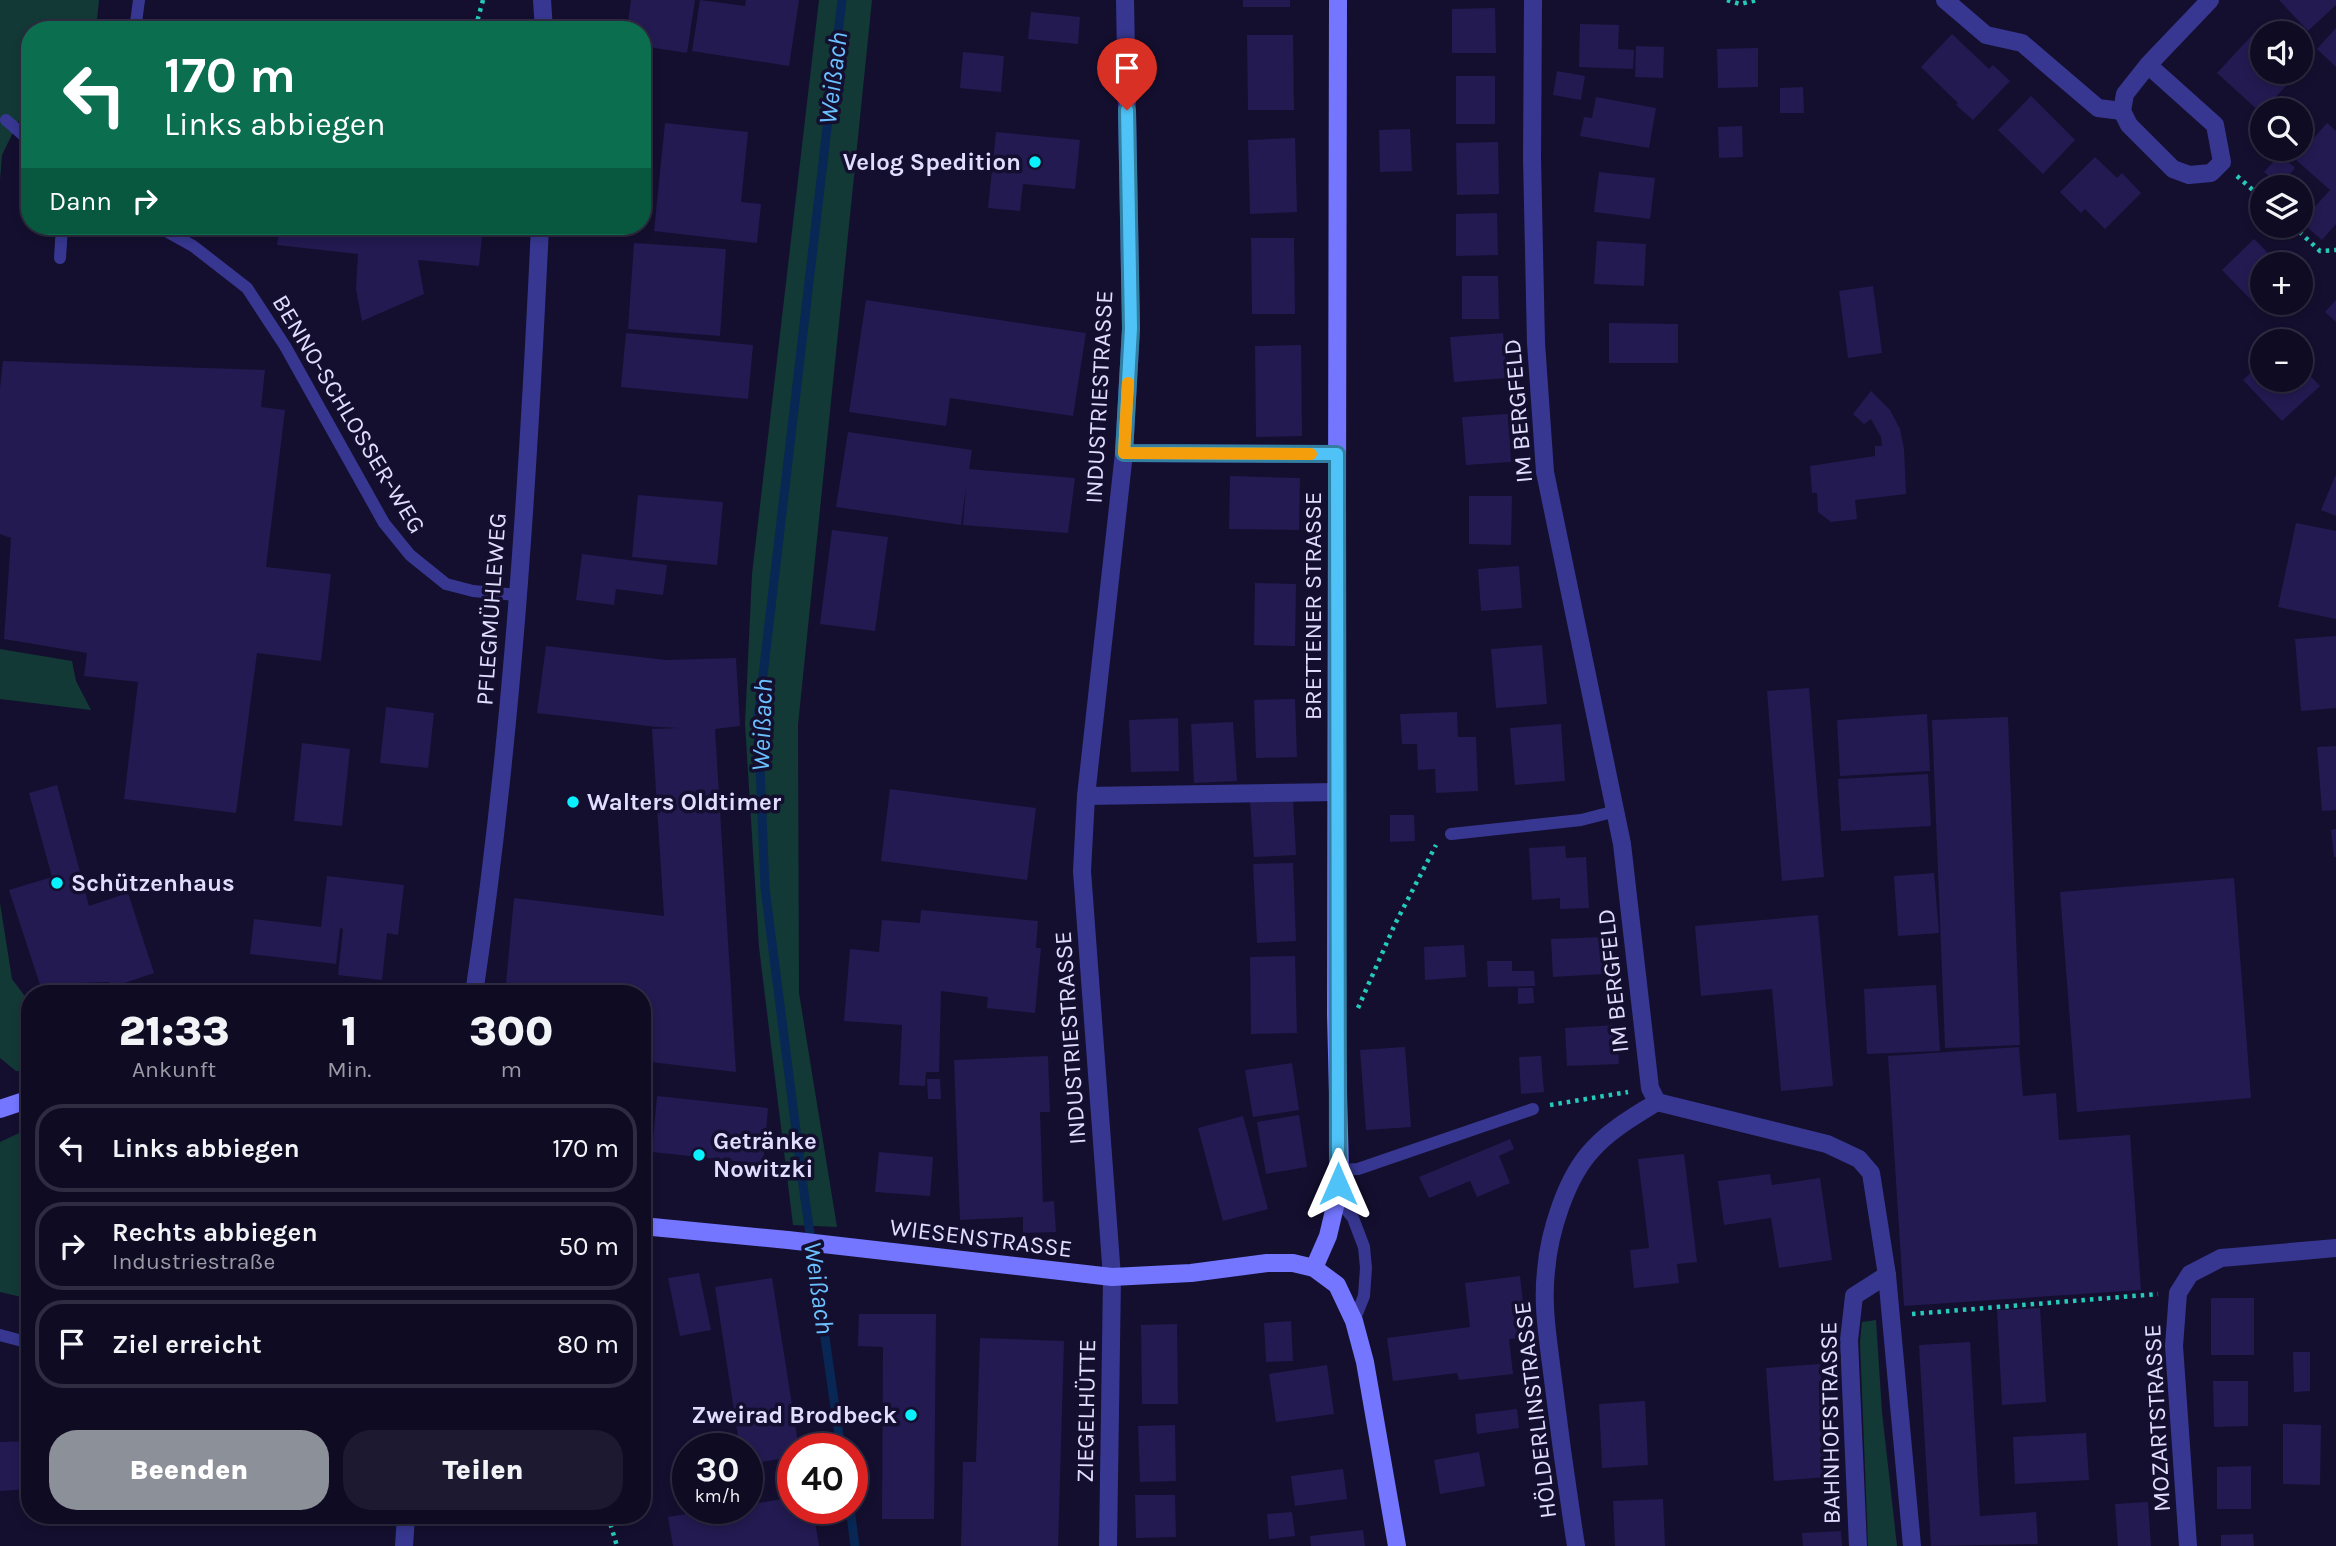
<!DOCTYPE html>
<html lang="de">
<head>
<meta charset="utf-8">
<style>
  body { margin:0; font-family:Karla,sans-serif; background:#1d1930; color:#f1f3f6; height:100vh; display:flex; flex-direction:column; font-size:26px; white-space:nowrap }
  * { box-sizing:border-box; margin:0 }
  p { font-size:23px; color:#9b9ba6 }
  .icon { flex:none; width:38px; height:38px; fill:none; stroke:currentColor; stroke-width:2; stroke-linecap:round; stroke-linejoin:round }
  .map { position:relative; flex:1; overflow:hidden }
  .sheet { position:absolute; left:21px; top:985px; width:630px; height:539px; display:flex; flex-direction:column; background:#0f0b23; border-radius:28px; box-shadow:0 4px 10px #0003,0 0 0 2px #2f2b41 }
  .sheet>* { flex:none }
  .banner { position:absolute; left:21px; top:21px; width:630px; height:214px; border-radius:28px; box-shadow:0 4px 10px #0003,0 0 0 2px #2f2b41; background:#0b6e4f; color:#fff; overflow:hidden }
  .fabs { position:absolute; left:2250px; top:21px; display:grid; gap:14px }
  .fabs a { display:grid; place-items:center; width:63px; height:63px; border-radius:50%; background:#0f0b23; box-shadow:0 4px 10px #0003,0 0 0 2px #2f2b41; font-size:35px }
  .speed { position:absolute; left:672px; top:1433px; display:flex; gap:14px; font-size:35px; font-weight:700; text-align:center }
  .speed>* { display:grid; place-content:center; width:91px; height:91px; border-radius:50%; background:#0f0b23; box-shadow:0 4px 10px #0003,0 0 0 2px #2f2b41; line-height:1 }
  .speed small { font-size:18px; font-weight:400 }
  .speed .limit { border:10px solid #d22; background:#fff; color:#111 }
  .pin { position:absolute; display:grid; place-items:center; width:60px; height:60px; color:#fff; margin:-72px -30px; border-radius:50% 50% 50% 0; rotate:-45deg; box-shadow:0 0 7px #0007 }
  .pin .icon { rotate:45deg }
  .me { position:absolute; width:77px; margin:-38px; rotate:0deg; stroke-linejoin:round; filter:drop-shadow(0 0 5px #0008) }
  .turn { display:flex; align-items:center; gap:24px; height:147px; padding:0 28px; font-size:32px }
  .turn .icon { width:91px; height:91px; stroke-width:2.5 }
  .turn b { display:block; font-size:49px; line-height:60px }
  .then { display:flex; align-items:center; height:66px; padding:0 28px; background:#0003; gap:14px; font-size:26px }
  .eta { display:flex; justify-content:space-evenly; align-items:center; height:119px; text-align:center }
  .eta b { font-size:42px; font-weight:800; line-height:49px }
  .action { display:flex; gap:14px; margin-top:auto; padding:14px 28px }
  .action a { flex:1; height:80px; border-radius:28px; background:#8c9099; color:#fff; font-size:28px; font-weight:800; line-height:80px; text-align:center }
  .action a+a { background:#1d1930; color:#f1f3f6 }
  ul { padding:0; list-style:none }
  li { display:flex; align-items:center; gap:21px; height:88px; margin:0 14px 10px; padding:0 14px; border:4px solid #2f2b41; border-radius:28px }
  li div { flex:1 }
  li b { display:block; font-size:26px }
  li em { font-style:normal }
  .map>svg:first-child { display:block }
  .green { fill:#123936 }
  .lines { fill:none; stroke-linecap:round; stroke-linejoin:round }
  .stream { stroke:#082754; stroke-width:9 }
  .building { fill:#231a51 }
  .path { stroke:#26caba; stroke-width:4.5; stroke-dasharray:3.5 5; stroke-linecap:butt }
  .lane { stroke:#373791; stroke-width:12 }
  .street { stroke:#373791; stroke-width:18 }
  .secondary { stroke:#7476ff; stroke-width:18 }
  .route-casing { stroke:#337fa1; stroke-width:18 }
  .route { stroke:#4fc3f7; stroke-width:12 }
  .slow { stroke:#f59e0b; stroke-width:12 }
  .poi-dot { fill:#09f0ff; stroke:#140f2f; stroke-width:2.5 }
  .labels { text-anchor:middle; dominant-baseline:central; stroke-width:7; stroke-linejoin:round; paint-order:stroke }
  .poi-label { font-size:24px; font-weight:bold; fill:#e0ddff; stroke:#140f2f; text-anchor:start }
  .street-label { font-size:24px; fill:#e0ddff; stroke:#140f2f }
  .water-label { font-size:26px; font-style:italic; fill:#6bc0ff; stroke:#140f2f }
</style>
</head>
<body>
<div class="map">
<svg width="2336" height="1546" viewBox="0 0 2336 1546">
  <rect width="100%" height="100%" fill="#140f2f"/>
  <g class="green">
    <polygon points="0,0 99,0 96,30 30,30 30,122 21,116 2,155 0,180"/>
    <polygon points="819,0 872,0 798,725 799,993 837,1227 793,1225 759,947 745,724 752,574"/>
    <polygon points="0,649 72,661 76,681 91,710 0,699"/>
    <polygon points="0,903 12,979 30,1003 30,1071 16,1071 0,1058"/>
    <polygon points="30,1128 30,1299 0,1292 0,1142"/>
    <polygon points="1876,1320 1882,1412 1897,1546 1868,1546 1860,1342 1862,1322"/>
  </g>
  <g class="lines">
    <g class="stream">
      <polyline points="841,1449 803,1185 765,888 758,718 842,0"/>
      <polyline points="850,1508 855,1546"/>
    </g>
  </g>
  <g class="building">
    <polygon points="631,0 695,0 687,53 642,46 642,30 627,30"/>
    <polygon points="700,0 745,6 746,0 799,0 789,66 692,51"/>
    <rect x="1243" y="0" width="47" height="7"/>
    <polygon points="2279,0 2336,0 2336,5 2308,31"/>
    <polygon points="1495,8 1496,53 1452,53 1452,9"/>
    <polygon points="1031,12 1080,17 1078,44 1028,39"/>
    <polygon points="1580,24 1619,25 1618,49 1634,50 1633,69 1579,67"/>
    <polygon points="2336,28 2336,67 2317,49"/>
    <polygon points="2254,33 2263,41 2263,72 2295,72 2297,74 2261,113 2217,73"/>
    <polygon points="1952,34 1989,69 1993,65 2010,81 1973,120 1956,105 1958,103 1921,67"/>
    <polygon points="1247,35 1293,35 1294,110 1248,110"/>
    <polygon points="1636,46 1664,47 1663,78 1635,77"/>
    <polygon points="1758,48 1758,87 1718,88 1717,49"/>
    <polygon points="963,52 1004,56 1001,92 960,88"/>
    <polygon points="1557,71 1585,76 1581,100 1553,95"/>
    <rect x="1456" y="76" width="39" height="48"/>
    <polygon points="1803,87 1804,113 1780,113 1780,88"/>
    <polygon points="2031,96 2075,140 2043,174 1998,130"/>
    <polygon points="1596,97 1656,108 1649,148 1580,136 1584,117 1592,118"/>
    <polygon points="665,123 748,132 741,202 761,204 757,243 654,231"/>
    <polygon points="2327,123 2336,131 2336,224 2322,240 2301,222 2330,190 2295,159"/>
    <polygon points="1742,126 1743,157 1719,158 1718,127"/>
    <polygon points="1410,129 1412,171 1380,172 1379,130"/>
    <polygon points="996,132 1080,140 1075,189 1023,184 1020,211 988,208"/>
    <polygon points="1295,138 1297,212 1250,214 1248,140"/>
    <polygon points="1498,142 1499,194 1457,195 1456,143"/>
    <polygon points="2280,154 2295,168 2280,186 2264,172"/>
    <polygon points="2095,157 2117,178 2122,173 2141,193 2105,229 2085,209 2081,213 2060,192"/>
    <polygon points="1599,172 1655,178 1650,219 1594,212"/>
    <polygon points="1497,213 1498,255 1456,256 1456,214"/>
    <polygon points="280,226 483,226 479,266 418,260 424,294 362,321 356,289 358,254 277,245"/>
    <polygon points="1251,238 1294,238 1295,314 1252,314"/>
    <polygon points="2254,239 2279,264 2263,264 2263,299 2256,305 2222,270"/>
    <polygon points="1597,241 1646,244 1644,286 1594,284"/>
    <polygon points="634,243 726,249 720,336 628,329"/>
    <polygon points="1462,276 1498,276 1499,319 1462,319"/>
    <polygon points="1873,286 1882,353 1848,358 1839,291"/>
    <polygon points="866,300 1086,333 1073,416 950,398 946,426 849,412"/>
    <polygon points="2336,300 2336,322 2325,312"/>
    <polygon points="1609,323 1678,324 1678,363 1609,363"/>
    <polygon points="626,333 753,345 748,399 621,387"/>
    <polygon points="1503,333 1507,378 1454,382 1450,337"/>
    <polygon points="1301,345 1302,436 1256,437 1255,346"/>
    <polygon points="3,361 265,370 261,407 285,410 266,567 331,574 321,661 257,653 236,813 124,799 138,682 84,676 87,653 4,639 11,538 0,534 0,388"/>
    <polygon points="2263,361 2263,380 2301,380 2301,366 2320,386 2282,421 2243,380"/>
    <polygon points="1871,391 1890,410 1900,429 1904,449 1906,494 1855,500 1857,519 1831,522 1818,512 1817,493 1812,493 1810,466 1875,456 1875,446 1882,446 1881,437 1871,419 1864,424 1853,414"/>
    <polygon points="1508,414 1511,462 1466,465 1462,417"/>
    <polygon points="848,432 972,450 969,469 1075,478 1068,533 963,525 966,487 961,525 836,507"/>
    <polygon points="2336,474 2336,516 2321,510"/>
    <polygon points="1230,476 1300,478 1299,530 1229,529"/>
    <polygon points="638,495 723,502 717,565 632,557"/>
    <polygon points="1469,496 1512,496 1511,545 1469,544"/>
    <polygon points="2296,523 2336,531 2336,619 2278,607"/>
    <polygon points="832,530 888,537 875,631 820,624"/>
    <polygon points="582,554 667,565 663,595 616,589 614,605 576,600"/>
    <polygon points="1519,566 1522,608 1481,611 1478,569"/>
    <polygon points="1255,583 1296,584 1295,646 1254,645"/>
    <polygon points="2336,636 2336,708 2301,711 2295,639"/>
    <polygon points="1542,645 1547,704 1496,708 1491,649"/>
    <polygon points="546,646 666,660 736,658 740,726 715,729 736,1072 642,1061 642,994 505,994 514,898 664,916 652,729 680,728 657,727 537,713"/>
    <polygon points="1809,688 1824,877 1782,881 1767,691"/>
    <polygon points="1295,699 1297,757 1256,758 1254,700"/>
    <polygon points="386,707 434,713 428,768 380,763"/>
    <polygon points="1457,712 1458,737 1476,737 1478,791 1436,793 1435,769 1418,770 1417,744 1402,744 1400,714"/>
    <polygon points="1927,714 1930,771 1840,776 1837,720"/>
    <polygon points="2008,717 2020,1045 1945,1048 1932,720"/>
    <polygon points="1178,718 1179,771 1131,772 1129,720"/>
    <polygon points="1233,722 1237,781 1194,783 1191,724"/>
    <polygon points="1561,724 1565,781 1515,785 1510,728"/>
    <polygon points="302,743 350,749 342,826 294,821"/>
    <polygon points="2336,746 2336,810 2322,811 2317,747"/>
    <polygon points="1928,774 1931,826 1841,831 1838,779"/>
    <polygon points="57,785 89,906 128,893 154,973 110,988 109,982 81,983 83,994 43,994 9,890 52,877 29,793"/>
    <polygon points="890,789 1036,808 1027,880 881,861"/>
    <polygon points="1293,799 1296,855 1254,857 1250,801"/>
    <polygon points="1390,815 1414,815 1415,841 1390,842"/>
    <polygon points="2336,829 2336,857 2334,857 2331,830"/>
    <polygon points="1565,846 1566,858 1586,857 1589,908 1560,909 1560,898 1532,900 1529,848"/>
    <polygon points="1293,863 1296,941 1257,943 1253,864"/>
    <polygon points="1934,873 1939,933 1898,936 1894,876"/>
    <polygon points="327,876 404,885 398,935 387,933 382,980 338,975 343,929 340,928 336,964 250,954 254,919 321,927"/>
    <polygon points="2234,878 2251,1098 2077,1112 2060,892"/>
    <polygon points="921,910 1038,921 1036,948 1041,948 1035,1013 987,1008 988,997 941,991 939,1072 926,1072 925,1086 899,1085 902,1025 844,1021 850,949 879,952 882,920 920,923"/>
    <polygon points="1818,915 1833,1086 1781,1091 1772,989 1701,996 1695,926"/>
    <polygon points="1603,937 1605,974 1553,977 1551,939"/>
    <polygon points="1464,945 1466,977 1425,980 1424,947"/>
    <polygon points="1295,956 1297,1033 1251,1034 1250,957"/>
    <polygon points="1487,961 1512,961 1512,971 1534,971 1535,986 1488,987"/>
    <polygon points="1936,985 1940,1051 1867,1054 1864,989"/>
    <polygon points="1518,988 1533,988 1534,1003 1518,1004"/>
    <polygon points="1617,1025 1619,1064 1567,1066 1565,1028"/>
    <polygon points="1405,1047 1411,1127 1366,1130 1360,1050"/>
    <polygon points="2019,1047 2023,1096 2056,1093 2059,1140 2130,1135 2141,1290 1904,1306 1888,1056"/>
    <polygon points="1048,1056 1050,1112 1040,1112 1043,1202 1054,1201 1056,1232 1023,1233 1023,1217 960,1220 954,1060"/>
    <polygon points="1541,1056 1544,1092 1521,1094 1519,1057"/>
    <polygon points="1292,1063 1299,1110 1253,1117 1245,1070"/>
    <polygon points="927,1079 940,1079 941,1099 928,1099"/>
    <polygon points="657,1096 768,1108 763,1164 652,1152"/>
    <polygon points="1299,1115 1307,1167 1266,1174 1257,1122"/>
    <polygon points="1243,1116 1268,1209 1223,1221 1198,1128"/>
    <polygon points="1510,1139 1514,1149 1499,1156 1510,1183 1477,1197 1470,1181 1429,1198 1419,1177"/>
    <polygon points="879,1152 933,1157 930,1196 875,1192"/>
    <polygon points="1684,1154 1697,1262 1677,1264 1679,1283 1634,1288 1630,1250 1649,1248 1638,1159"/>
    <polygon points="1770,1174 1772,1185 1820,1178 1832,1260 1779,1268 1771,1218 1724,1225 1718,1181"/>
    <polygon points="699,1273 711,1330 680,1336 668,1278"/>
    <polygon points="1520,1276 1527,1338 1509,1339 1513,1374 1459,1380 1457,1373 1393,1381 1387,1338 1470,1327 1465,1283"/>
    <polygon points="772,1278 799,1449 793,1449 793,1457 747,1464 747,1449 740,1449 715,1287"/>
    <rect x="2211" y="1298" width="43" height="57"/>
    <polygon points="2040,1308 2046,1402 2002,1405 1997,1310"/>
    <polygon points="859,1314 936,1314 934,1519 882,1519 883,1347 858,1346"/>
    <polygon points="1291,1321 1293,1361 1266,1362 1264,1323"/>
    <polygon points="1177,1324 1178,1404 1142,1404 1141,1325"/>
    <polygon points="980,1338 1064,1341 1058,1546 961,1546 963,1462 976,1462"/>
    <polygon points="1970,1342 1980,1516 2036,1512 2038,1544 1931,1546 1919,1345"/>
    <polygon points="2293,1352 2310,1352 2310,1391 2294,1392"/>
    <polygon points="1820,1364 1828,1477 1774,1481 1766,1368"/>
    <polygon points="1327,1365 1334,1414 1276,1422 1269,1374"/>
    <polygon points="2213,1381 2248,1381 2248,1426 2214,1427"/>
    <polygon points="1645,1401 1648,1465 1602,1468 1599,1404"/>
    <polygon points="1517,1409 1519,1428 1477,1434 1475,1414"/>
    <polygon points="2283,1424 2321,1425 2320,1485 2283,1484"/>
    <polygon points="1175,1425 1176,1481 1140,1482 1138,1426"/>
    <polygon points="2086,1433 2089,1480 2015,1484 2013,1437"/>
    <polygon points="30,1441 30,1489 0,1491 0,1442"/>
    <polygon points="1479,1452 1485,1486 1440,1494 1434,1460"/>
    <polygon points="2251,1466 2251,1509 2217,1509 2217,1467"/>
    <polygon points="1343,1469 1347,1499 1295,1506 1291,1476"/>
    <polygon points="1135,1495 1175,1495 1176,1537 1136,1538"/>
    <polygon points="793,1497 793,1508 813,1508 819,1546 673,1546 668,1517 723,1508 747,1508 747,1505"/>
    <polygon points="1663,1499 1665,1546 1615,1546 1613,1501"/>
    <polygon points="2148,1502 2151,1546 2118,1546 2115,1504"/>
    <polygon points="1292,1512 1295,1536 1269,1539 1267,1514"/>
    <polygon points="1363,1530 1365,1546 1311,1546 1310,1536"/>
    <polygon points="1841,1531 1842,1546 1803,1546 1802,1533"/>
    <polygon points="2253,1534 2254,1546 2221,1546 2221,1535"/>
  </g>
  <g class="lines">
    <g class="path">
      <polyline points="483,0 477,22 484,30"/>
      <polyline points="1727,0 1740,4 1757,0"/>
      <polyline points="2237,176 2263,199"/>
      <polyline points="2293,226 2320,251 2336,250"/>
      <polyline points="1358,1008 1395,924 1436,845"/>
      <polyline points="1550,1105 1628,1092"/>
      <polyline points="1912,1314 2158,1294"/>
      <polyline points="608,1516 617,1546"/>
    </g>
    <g class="lane">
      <polyline points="135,30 139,0"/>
      <polyline points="6,120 30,141"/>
      <polyline points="157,226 193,246 247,288 285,346 384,523 410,555 446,584 473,591 517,595"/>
      <polyline points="60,258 62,226"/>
      <polyline points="1451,834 1581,820 1616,811"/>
      <polyline points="1340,1170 1358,1169 1533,1109"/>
      <polyline points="1337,1198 1353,1218 1364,1247 1366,1268 1364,1296 1354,1321"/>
      <polyline points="0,1335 30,1343"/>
    </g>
    <g class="street">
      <polyline points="542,0 544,30"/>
      <polyline points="1533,0 1532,158 1536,343 1545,472 1622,844 1650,1088 1657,1102"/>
      <polyline points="1945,0 1986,35 2022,43 2098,108 2122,111"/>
      <polyline points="2148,65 2215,125 2222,162 2211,173 2189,175 2173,169 2129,125 2122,111 2125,94 2148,65 2210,0"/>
      <polyline points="1124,453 1337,454"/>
      <polyline points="1086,796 1337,792"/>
      <path d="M474,994C512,740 528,482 540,226"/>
      <polyline points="1657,1102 1827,1144 1859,1159 1871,1173 1887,1275 1912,1546"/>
      <polyline points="404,1546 406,1516"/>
      <polyline points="1108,1546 1112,1277 1082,871 1086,796 1124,453 1131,329 1125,0"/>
      <path d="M1576,1546C1567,1488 1559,1430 1552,1372C1548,1339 1542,1305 1546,1271C1549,1233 1566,1177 1593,1149C1611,1129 1635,1116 1657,1102"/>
      <polyline points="1858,1546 1849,1340 1854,1296 1887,1275"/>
      <polyline points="2188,1546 2174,1346 2178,1293 2190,1274 2221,1258 2336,1248"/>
    </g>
    <g class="secondary">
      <polyline points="0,1109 30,1099"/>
      <polyline points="642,1226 788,1240 1112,1277 1191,1273 1267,1263 1293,1263 1314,1268 1337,1285 1354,1321 1365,1362 1397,1546"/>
      <polyline points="1314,1268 1328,1236 1337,1198 1340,1170 1336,1015 1338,0"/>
    </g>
  </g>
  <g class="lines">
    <defs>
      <polyline id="route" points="1127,110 1131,328 1124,453 1337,454 1338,1184"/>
    </defs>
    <use href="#route" class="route-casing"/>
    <use href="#route" class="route"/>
    <polyline class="slow" points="1128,383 1124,453 1311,454"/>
  </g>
  <g class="poi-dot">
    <circle cx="1035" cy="162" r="7"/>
    <circle cx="573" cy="802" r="7"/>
    <circle cx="57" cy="883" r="7"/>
    <circle cx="699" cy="1155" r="7"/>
    <circle cx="911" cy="1415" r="7"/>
  </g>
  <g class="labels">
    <g class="poi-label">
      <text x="1021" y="162" text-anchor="end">Velog Spedition</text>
      <text x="587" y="802">Walters Oldtimer</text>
      <text x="71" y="883">Schützenhaus</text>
      <text x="713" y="1141">Getränke<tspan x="713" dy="28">Nowitzki</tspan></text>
      <text x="897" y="1415" text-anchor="end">Zweirad Brodbeck</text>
    </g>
    <g class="street-label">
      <text transform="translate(1099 397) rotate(-87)">INDUSTRIESTRASSE</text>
      <text transform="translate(1518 411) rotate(-95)">IM BERGFELD</text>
      <text transform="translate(349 414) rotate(59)">BENNO-SCHLOSSER-WEG</text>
      <text transform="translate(1313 606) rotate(-90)">BRETTENER STRASSE</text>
      <text transform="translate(491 609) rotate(-86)">PFLEGMÜHLEWEG</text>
      <text transform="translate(1613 981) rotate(-96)">IM BERGFELD</text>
      <text transform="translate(1070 1038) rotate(-94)">INDUSTRIESTRASSE</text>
      <text transform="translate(981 1238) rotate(7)">WIESENSTRASSE</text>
      <text transform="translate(1535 1410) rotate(-97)">HÖLDERLINSTRASSE</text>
      <text transform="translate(1086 1411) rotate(-89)">ZIEGELHÜTTE</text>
      <text transform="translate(2157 1418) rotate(-93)">MOZARTSTRASSE</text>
      <text transform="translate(1830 1423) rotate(-91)">BAHNHOFSTRASSE</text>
    </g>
    <g class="water-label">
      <text transform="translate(833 78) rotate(-83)">Weißach</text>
      <text transform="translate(762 725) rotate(-88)">Weißach</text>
      <text transform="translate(819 1288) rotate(82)">Weißach</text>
    </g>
  </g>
</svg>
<div class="fabs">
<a><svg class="icon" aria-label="sound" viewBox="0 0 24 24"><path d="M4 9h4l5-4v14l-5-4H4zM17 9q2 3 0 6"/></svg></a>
<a><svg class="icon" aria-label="search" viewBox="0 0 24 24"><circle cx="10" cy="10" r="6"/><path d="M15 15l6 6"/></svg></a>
<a><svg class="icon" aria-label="layers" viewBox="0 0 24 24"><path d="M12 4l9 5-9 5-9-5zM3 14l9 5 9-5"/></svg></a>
<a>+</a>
<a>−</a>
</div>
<div class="speed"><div>30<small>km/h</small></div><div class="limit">40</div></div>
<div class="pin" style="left:1127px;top:110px;background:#d93025"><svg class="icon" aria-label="arrive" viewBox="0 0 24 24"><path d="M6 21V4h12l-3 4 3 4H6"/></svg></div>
<svg class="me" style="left:1338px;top:1184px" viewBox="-20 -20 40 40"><path d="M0-17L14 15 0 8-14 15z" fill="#4fc3f7" stroke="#fff" stroke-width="4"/></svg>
<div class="banner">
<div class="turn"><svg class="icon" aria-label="left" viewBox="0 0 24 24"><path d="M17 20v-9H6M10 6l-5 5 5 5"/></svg><div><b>170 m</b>Links abbiegen</div></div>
<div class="then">Dann<svg class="icon" aria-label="right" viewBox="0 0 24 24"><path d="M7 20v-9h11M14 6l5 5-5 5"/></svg></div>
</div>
<section class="sheet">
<div class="eta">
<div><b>21:33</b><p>Ankunft</p></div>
<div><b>1</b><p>Min.</p></div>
<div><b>300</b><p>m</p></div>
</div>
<ul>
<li><svg class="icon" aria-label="left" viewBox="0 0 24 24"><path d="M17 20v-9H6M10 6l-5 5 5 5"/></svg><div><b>Links abbiegen</b></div><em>170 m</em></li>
<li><svg class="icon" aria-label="right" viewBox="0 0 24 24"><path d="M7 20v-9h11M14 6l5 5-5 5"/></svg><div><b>Rechts abbiegen</b><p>Industriestraße</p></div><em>50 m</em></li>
<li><svg class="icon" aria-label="arrive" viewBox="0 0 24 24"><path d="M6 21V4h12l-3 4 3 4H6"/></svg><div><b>Ziel erreicht</b></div><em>80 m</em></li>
</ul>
<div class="action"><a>Beenden</a><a>Teilen</a></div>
</section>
</div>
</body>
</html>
